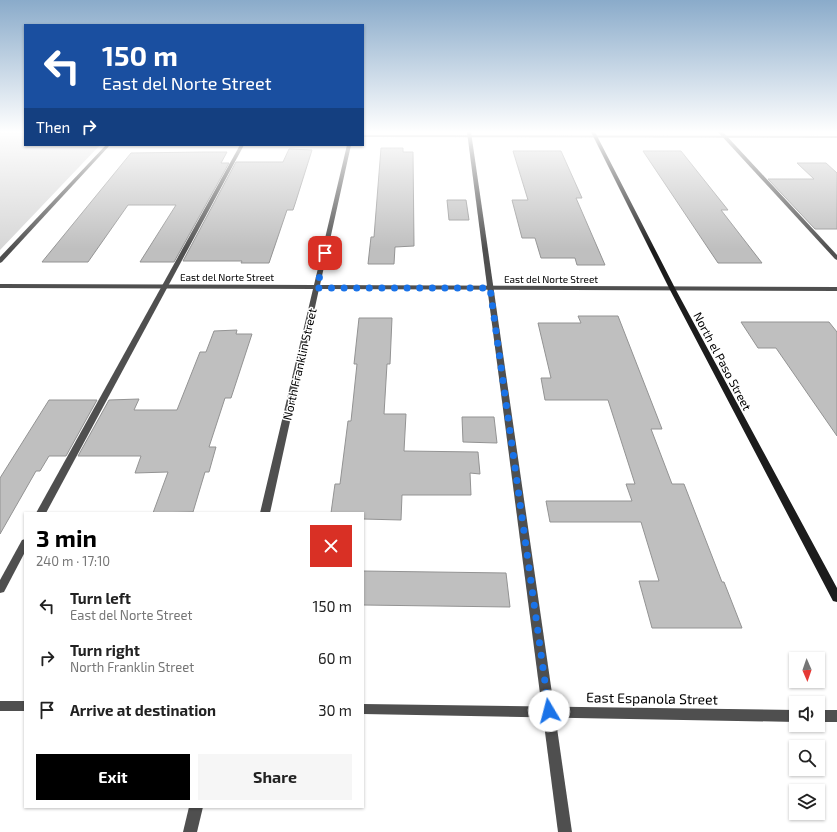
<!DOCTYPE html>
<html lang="en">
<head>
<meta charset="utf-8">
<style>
  body { margin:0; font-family:"Exo 2",sans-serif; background:#f6f6f6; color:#222; height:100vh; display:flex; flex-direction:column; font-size:15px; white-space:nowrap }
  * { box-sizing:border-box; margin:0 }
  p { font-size:13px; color:#767676 }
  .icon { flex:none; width:22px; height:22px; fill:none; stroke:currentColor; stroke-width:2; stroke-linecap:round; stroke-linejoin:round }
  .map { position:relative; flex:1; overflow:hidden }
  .sheet { position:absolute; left:24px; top:512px; width:340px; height:296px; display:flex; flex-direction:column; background:#fff; border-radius:0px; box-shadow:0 1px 3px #0004 }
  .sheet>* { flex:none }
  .guide { position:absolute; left:24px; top:24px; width:340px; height:122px; border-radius:0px; box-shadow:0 1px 3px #0004; background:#1a4fa0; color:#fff; overflow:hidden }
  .needle { width:26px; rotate:178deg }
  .controls { position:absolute; left:789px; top:652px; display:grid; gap:8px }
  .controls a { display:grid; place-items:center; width:36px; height:36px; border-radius:0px; background:#fff; box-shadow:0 1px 3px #0004; font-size:20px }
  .pin { position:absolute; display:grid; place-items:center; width:34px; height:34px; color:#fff; margin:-17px; border-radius:8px; box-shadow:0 2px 6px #0006 }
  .me { position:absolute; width:44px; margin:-22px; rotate:352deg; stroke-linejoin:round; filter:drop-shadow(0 0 3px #0008) }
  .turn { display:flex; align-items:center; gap:14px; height:84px; padding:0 12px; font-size:18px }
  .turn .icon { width:52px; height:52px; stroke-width:2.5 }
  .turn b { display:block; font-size:28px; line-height:34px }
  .then { display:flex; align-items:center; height:38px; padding:0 12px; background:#0003; gap:8px; font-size:15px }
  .round { display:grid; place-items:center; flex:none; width:42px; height:42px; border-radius:0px; background:#f6f6f6 }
  .head { display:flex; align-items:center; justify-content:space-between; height:68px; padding:0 12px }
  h1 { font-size:24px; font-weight:700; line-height:30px; color:#000 }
  .action { display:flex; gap:8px; margin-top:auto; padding:8px 12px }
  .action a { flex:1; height:46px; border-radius:0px; background:#000; color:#fff; font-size:16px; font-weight:700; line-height:46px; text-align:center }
  .action a+a { background:#f6f6f6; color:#222 }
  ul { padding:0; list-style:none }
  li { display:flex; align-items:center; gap:12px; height:52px; padding:0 12px }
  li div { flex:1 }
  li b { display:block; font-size:15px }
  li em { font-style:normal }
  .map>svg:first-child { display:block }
  .green { fill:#d6d6d6 }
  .building { fill:#bfbfbf; stroke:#939393 }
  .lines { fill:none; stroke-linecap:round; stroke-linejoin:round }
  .lane { fill:#4f4f4f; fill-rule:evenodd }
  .street { fill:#4f4f4f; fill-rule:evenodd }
  .secondary { fill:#1c1c1c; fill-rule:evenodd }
  .route { stroke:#1a73e8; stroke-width:7; stroke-dasharray:0 12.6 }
  .labels { text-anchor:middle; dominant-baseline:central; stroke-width:3; stroke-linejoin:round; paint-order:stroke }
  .far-street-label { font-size:10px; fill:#000; stroke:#fff }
  .street-label { font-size:12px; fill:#000; stroke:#fff }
  .near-street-label { font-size:14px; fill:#000; stroke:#fff }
</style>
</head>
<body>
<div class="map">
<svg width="837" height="832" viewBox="0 0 837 832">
  <rect width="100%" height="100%" fill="#fff"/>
  <polygon class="green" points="0,132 25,132 25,145 100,145 0,250"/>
  <g class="building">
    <polygon points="381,148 403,148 403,152 413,152 414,246 395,247 394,264 368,264 371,237 374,237"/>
    <polygon points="289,149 312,150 295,204 293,210 287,210 269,263 241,263 242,261 183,261 236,162 283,162"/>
    <polygon points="513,151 561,151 582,198 576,198 605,265 577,265 575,258 541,258 535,238 522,238 512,200 528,200"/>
    <polygon points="643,151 681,151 728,210 721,210 762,263 718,263"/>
    <polygon points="205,152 227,152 221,163 229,163 174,262 140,262 176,205 128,205 88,262 42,262 131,153"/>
    <polygon points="797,163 826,163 837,173 837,229 815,229 768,179 814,179"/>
    <polygon points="447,200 466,200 469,220 449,220"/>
    <polygon points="578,316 618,316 662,429 651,429 672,484 684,484 722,582 724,582 742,628 652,628 639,581 659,581 641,522 550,522 546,501 632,501 626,484 635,484 608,400 545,400 541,378 551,378 538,323 581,323"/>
    <polygon points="359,318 392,318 390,364 387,364 384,414 406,414 404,451 478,452 480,474 470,473 471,495 402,495 401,520 363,519 363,513 331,513 335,484 340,484 348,421 351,421 357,364 354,364"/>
    <polygon points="741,322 829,322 837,332 837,436 776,348 758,348"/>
    <polygon points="237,330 236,334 252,334 231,398 225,398 209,447 216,447 209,472 205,472 193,512 153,513 168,472 135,473 141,456 78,456 109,400 139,399 134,410 177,410 200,352 206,352 214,331"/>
    <polygon points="49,400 97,400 66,456 49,456 40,471 36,471 0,534 0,478"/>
    <polygon points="462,417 494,417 497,443 463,442"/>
    <polygon points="363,571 506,573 510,607 363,605"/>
  </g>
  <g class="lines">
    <g class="lane">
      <polygon points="467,132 471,132 572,832 558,832"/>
      <polygon points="718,132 723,132 837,255 837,260 835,259"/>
      <polygon points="240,145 244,145 46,513 36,513"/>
      <polygon points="25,539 25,552 4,592 0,593 0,580 22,540"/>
    </g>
    <g class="street">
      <polygon points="363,135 837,136 837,138 363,137"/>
      <polygon points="106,145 110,145 2,262 0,263 0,257"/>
      <polygon points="347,145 351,145 320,285 837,287 837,291 319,289 270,513 260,513 313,289 0,288 0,284 314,285"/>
      <rect x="0" y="701" width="25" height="10"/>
      <polygon points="363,704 796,710 796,722 363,714"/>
      <rect x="818" y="710" width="19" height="12"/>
      <polygon points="189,807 203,807 197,832 183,832"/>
    </g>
    <polygon class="secondary" points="591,132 595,132 676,290 837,588 837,602 833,601 670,290"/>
  </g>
  <linearGradient id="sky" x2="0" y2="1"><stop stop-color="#8aabca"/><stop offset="0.53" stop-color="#fff"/><stop offset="1" stop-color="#fff" stop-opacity="0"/></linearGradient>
  <rect width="837" height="249" fill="url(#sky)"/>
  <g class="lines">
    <polyline class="route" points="325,253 317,288 490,288 549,711"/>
  </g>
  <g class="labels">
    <g class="far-street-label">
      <text x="227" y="277">East del Norte Street</text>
      <text x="551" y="279">East del Norte Street</text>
    </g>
    <g class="street-label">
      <text transform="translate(723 361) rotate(62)">North el Paso Street</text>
      <text transform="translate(299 364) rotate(-77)">North Franklin Street</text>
    </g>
    <g class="near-street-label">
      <text transform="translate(652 698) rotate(1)">East Espanola Street</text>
    </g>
  </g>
</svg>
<div class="controls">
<a><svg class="needle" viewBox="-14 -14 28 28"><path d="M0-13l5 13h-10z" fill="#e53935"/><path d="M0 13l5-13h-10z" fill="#767676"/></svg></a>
<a><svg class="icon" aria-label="sound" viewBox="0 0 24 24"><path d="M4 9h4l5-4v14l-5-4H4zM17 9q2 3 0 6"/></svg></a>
<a><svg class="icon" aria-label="search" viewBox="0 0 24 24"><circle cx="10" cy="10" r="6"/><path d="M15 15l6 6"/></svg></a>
<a><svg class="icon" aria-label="layers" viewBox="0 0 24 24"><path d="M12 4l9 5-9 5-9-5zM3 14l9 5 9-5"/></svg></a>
</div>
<div class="pin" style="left:325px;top:253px;background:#d93025"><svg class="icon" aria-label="arrive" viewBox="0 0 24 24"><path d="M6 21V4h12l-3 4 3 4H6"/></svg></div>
<svg class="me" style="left:549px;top:711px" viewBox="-20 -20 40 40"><circle r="19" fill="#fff"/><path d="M0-13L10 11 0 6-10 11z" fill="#1a73e8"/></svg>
<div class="guide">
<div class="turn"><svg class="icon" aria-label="left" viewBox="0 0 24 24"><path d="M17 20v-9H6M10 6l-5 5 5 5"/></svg><div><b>150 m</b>East del Norte Street</div></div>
<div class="then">Then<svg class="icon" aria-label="right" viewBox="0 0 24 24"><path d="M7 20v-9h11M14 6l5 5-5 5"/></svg></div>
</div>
<section class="sheet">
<div class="head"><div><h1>3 min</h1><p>240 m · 17:10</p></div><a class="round" style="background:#d93025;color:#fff"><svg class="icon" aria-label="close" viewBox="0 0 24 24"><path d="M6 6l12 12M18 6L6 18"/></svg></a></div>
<ul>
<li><svg class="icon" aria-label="left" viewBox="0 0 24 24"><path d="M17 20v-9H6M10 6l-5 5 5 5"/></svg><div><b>Turn left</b><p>East del Norte Street</p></div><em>150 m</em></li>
<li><svg class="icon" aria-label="right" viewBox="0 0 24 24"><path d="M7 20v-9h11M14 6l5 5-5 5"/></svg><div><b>Turn right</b><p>North Franklin Street</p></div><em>60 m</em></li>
<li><svg class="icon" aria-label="arrive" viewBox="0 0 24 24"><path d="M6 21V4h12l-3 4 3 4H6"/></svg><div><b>Arrive at destination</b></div><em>30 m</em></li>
</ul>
<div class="action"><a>Exit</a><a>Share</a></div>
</section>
</div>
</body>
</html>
